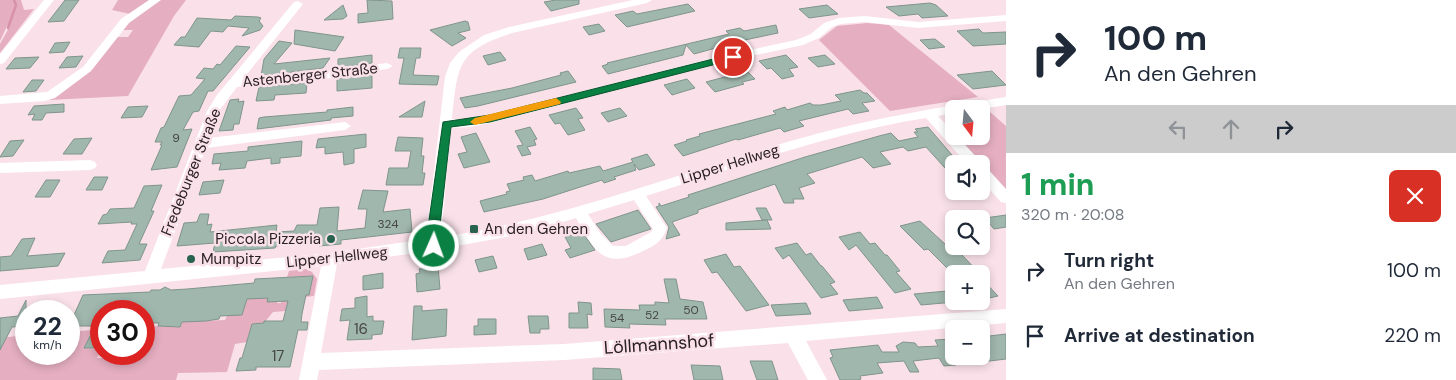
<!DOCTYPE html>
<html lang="en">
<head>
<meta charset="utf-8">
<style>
  body { margin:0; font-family:"DM Sans",sans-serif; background:#f2f2f3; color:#1f2937; height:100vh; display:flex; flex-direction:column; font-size:19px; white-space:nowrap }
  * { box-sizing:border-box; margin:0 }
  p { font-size:16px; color:#747a83 }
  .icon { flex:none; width:28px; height:28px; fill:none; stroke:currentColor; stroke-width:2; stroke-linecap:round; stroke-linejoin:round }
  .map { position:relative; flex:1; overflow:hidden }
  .side { display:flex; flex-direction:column; background:#fff; width:450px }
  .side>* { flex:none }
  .top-card { background:#fff; color:#1f2937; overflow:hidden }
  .needle { width:32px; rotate:164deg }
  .buttons { position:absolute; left:945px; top:100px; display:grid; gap:10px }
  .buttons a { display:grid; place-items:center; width:45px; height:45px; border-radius:8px; background:#fff; box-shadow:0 2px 8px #0003; font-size:25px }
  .speed { position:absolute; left:15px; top:300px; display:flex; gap:10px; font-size:25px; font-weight:700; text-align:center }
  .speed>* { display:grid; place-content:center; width:65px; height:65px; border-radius:50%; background:#fff; box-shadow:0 2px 8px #0003; line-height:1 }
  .speed small { font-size:12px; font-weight:400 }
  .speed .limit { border:8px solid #d22; background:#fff; color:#111 }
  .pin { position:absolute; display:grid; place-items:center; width:42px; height:42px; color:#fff; margin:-21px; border:2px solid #fff; border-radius:50%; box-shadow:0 1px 5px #0007 }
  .me { position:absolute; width:55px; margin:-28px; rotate:2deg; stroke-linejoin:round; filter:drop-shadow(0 0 4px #0008) }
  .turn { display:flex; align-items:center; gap:18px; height:105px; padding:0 15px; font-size:22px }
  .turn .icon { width:65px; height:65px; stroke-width:2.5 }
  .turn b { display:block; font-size:35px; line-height:42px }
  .lanes { display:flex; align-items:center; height:48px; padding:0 15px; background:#0003; justify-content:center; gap:25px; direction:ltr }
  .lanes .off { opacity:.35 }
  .round { display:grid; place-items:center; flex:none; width:52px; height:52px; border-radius:8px; background:#f2f2f3 }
  .overview { display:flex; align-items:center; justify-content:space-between; height:85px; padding:0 15px }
  h1 { font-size:30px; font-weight:800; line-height:38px; color:#1e9e55 }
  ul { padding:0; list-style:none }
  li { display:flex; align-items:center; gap:15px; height:65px; padding:0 15px }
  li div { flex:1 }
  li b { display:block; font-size:19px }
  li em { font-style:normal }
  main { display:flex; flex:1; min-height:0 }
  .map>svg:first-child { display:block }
  .green { fill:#e5afc1 }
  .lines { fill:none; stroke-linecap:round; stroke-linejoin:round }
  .stream { stroke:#d792aa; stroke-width:2.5 }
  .building { fill:#a0b7ad; stroke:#7f958c }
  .minor { fill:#fff; fill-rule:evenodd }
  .route { fill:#0b8043; stroke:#07532c }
  .slow { fill:#f59e0b }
  .poi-dot { fill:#27634f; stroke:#fae1e9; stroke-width:2 }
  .labels { text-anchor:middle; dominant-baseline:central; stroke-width:5; stroke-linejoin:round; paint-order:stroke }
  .number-label { font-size:12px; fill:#474646 }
  .street-label { font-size:15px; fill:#292023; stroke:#fae1e9 }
  .poi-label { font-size:15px; fill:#292023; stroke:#fae1e9; text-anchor:start }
  .near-number-label { font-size:15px; fill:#474646 }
  .near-street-label { font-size:18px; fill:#292023; stroke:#fae1e9 }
</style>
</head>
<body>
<main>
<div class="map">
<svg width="1006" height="380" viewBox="0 0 1006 380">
  <rect width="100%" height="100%" fill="#fae1e9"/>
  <g class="green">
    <polygon points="0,0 21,0 24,10 34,9 0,53 0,44 10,26 7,26 0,41"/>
    <polygon points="118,0 186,0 174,16 128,96 49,100 117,37 128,37 133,30 122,30 130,14 112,10"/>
    <polygon points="867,23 889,25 978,97 890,111 819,40 837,26"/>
    <polygon points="981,111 990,112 1006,126 1006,190 956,136 981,136"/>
    <polygon points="306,269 312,272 317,279 314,296 305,297 286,311 273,312 264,323 252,324 247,342 235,344 227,372 178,373 176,380 0,380 0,338 26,335 26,354 69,354 69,332 92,330 84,348 101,350 97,358 111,358 113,354 144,354 144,329 157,326 180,327 186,314 200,321 225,320 229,312 242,315 248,296 259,298 277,298 277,303 281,303 283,296 312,276 287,277 289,271"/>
  </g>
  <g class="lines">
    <polyline class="stream" points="8,28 16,5 14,0"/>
  </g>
  <g class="building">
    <polygon points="65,0 79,0 64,21 48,22"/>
    <polygon points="367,0 392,1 393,19 358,23 358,14 368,13"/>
    <polygon points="556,0 579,0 579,4 551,11 544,2"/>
    <polygon points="930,3 936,5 948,16 922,18 918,14 899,16 886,7"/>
    <polygon points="688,4 695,11 627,27 615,15 633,11 637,14"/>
    <polygon points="343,5 347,16 343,19 324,20"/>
    <polygon points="827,5 838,14 809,18 799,9"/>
    <polygon points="235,16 258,17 261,18 259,21 263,26 260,30 242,36 249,28 228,26 223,32 211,31 199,47 174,45 181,37 185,37 197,18 231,20"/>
    <polygon points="465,21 468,22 470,30 458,33 466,38 452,46 430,30"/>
    <polygon points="599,24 605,31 589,35 583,27"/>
    <polygon points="776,25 778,33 740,41 743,44 724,48 723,46 694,54 686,45 683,55 608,74 602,66 608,64 607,63 729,34 726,31 740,28 744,31"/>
    <polygon points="979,29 983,33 1006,32 1006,44 973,46 957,31"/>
    <polygon points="295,30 344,37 335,51 294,44"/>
    <polygon points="935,39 945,47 929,49 920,40"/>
    <polygon points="279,41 292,43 274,64 330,58 323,68 261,76 264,59"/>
    <polygon points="70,42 64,52 49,53 55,43"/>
    <polygon points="236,46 250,47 213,91 208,91 199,111 193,112 183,130 192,129 177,167 151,170 162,145 160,145 162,142 155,142 161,128 164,127 179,96 191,95 205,79 196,78 204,68 213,69 217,64 220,65"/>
    <polygon points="400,48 421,48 420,58 416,58 413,75 439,76 437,85 399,84 404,58 398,58"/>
    <polygon points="500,52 506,60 488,65 483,56"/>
    <polygon points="372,55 372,63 338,68 338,59"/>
    <polygon points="786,55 798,67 789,69 794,76 782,79 771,68 767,69 759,61"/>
    <polygon points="825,55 835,64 818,67 808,58"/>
    <polygon points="83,56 76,67 59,68 67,57"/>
    <polygon points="39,57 30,68 6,69 15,58"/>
    <polygon points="568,71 576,82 478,106 465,108 460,98 512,88 561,75 560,73"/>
    <polygon points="747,71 755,79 742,82 744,84 715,92 706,82"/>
    <polygon points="992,71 1006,85 973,89 957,75"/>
    <polygon points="372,73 372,88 337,91 337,79"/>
    <polygon points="687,79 695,88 672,95 664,85"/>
    <polygon points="32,80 44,80 36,91 23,92"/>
    <polygon points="307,83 306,93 275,95 274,100 256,101 259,87"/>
    <polygon points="860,90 864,93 867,93 875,101 862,103 869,111 853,114 848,109 799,121 804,126 784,132 780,128 738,140 736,139 683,156 674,145 687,141 686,140 700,136 699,134 776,114 773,111 785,107 787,110 810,103 813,105 821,105 841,101 835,95"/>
    <polygon points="239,99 238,102 244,101 239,124 234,124 233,130 219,131 230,100"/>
    <polygon points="425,101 422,117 399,117"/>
    <polygon points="64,104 64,112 46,113 42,120 32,120 35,114 28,115 34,106"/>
    <polygon points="148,106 142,117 121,118 128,107"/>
    <polygon points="353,107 353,116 331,118 331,120 257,129 259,118 264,117 327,112 327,110"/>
    <polygon points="576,108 583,118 578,119 585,130 568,135 560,123 555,124 549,115"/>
    <polygon points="620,108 627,116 608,122 601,113"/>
    <polygon points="530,127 537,139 534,140 536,145 527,147 531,154 522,156 517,146 523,145 515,131"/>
    <polygon points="928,127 958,162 954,162 954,178 926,147 908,151 903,147 880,152 891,164 873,168 862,157 807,174 815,183 799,188 804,199 793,199 794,203 784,203 775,184 698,210 698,213 672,222 680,235 666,239 669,227 656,207 659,206 659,203 661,206 689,197 688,195 805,157 879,136 891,133 899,141 918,137 914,132 918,132 915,129"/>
    <polygon points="476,133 490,162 464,168 458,154 467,152 461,137"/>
    <polygon points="366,134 366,147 354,149 354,163 344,165 343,152 325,154 325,147 316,148 318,139"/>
    <polygon points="398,137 423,138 421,156 424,156 422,173 425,173 423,185 386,185 389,168 408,168 411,151 395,151"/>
    <polygon points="92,138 82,154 63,154 74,139"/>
    <polygon points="24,140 13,156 0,157 10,141"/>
    <polygon points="302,141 301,156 280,158 280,163 271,164 271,158 247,161 245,168 219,170 221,163 212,164 214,154 248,151 248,147"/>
    <polygon points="647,154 655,165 639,170 634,164 636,170 614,177 616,179 604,183 602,180 543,199 484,212 480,201 507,194 506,192 510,191 507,184 524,180 523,177 532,175 535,181 568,171 569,173 600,166 603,171 633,162 631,159"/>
    <polygon points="94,177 108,177 102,190 86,190"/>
    <polygon points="46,180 60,180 50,197 35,197"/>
    <polygon points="224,180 220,193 199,195 203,182"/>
    <polygon points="162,185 151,211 154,211 139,244 147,244 140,260 102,263 108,251 125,250 137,224 131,224 132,222 98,224 103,215 107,214 110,209 134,208 144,186"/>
    <polygon points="363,190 388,191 383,212 410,209 412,232 341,240 341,244 319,246 320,238 302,240 301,243 276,246 275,248 213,252 215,243 177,246 184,223 197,222 200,214 209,214 207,225 212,224 210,232 277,225 276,232 294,231 297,225 317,225 320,208 339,207 337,231 365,228 367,209 358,209"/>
    <polygon points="756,208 766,208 772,220 762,220"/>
    <polygon points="638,210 651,229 611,242 596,224"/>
    <polygon points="1006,215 1006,227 994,229 985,218"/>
    <polygon points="767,220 771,229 726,230 726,223"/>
    <polygon points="920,221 945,244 948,243 962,255 980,274 953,274 928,249 924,250 900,226"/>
    <polygon points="582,232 595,250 570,258 565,250 571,248 565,237"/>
    <polygon points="860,232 870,244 875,243 885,255 887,255 900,271 896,272 911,289 895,293 856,245 849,250 839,237"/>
    <polygon points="35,238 27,256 65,253 58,266 0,271 0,257 11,256 22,239"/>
    <polygon points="797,243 806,255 811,253 821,266 822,266 835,282 830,284 838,294 821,298 789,255 783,259 775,248"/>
    <polygon points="542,244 547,255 528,260 524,249"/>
    <polygon points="726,254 734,267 740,266 769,305 746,311 717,272 712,273 704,260"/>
    <polygon points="493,256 497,268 479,272 475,260"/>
    <polygon points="438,266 440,289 417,292 416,274 420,273 419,269"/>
    <polygon points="383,273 383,288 363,290 363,276"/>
    <polygon points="313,276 309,295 306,295 302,314 301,322 308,322 307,330 298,330 290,367 256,367 256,370 236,371 240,358 242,358 252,324 264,323 264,321 283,321 288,301 267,302 268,298 247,299 242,315 220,316 219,319 206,321 182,322 180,327 158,326 159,323 144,323 144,311 101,311 101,348 84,348 95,326 69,326 83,295 150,292 151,290 160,290 165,287 171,290 187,289 254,283 255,279"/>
    <polygon points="981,278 998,296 981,300"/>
    <polygon points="664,279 676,279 680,299 703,302 707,319 665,319 666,325 629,324 630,328 605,327 604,309 640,310 639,305 655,305 655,302 669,303"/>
    <polygon points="947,291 955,302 921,305 914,294"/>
    <polygon points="367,296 367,317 373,316 373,321 384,321 382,334 372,335 372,339 347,340 350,320 340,321 342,309 355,308 355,298"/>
    <polygon points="877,297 883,308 849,311 843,300"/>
    <polygon points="26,300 26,326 12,327 0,350 0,318 18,316"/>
    <polygon points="578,302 591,303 592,315 587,314 588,328 569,328 569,313 579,313"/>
    <polygon points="806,303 811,314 776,316 771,305"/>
    <polygon points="414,306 422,306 422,311 447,309 446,336 412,340"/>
    <polygon points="528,316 548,316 549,329 540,329 540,333 530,333"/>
    <polygon points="478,319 496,319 496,334 474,335 474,326 478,326"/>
    <polygon points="1006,334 1006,359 981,362 981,337"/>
    <polygon points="952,339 954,343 954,357 952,357 956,365 944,366 939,358 913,361 919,372 910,372 904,361 877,363 883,373 860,376 861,379 857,380 840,380 830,358 833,357 830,350 878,345 882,352 899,352 896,346 903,342 915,343 918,347 938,346 935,340"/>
    <polygon points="750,361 772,361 778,380 757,380"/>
    <polygon points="691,365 720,366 723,380 694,380"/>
    <polygon points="593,368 620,369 622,380 593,380"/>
  </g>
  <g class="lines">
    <g class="minor">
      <polygon points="44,0 54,0 4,63 0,64 0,54"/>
      <polygon points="149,0 161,0 129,23 91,71 55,98 45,101 0,104 0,96 47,92 83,67 121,19"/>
      <path d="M633,0H652L647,3L512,33C456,51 458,66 452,119H471L490,115L717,57L796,40L811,34L824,23L839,18L865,16L918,22L1006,15V21L918,28L865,22L840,24L832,27L819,38L803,45L718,63L490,123L471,127L451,128L441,237C570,218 691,168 816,134C879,117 942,107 1006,97V105L981,109H954V113L938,116L954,133V136H957L980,161L982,164L981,165L967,164L926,118C830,133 738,167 646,196L667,228C663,240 655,246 643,251C603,271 594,250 576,218L527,233L440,249L434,252L430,251L337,264L321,353L564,344L1006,309V323L806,341L827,380H808L788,343L564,360L319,370L317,380H299L321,266L0,299V285L145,271L207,111L217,95L294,2L298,1L303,4L243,79L304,74L387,63L393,66L387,69L304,82L237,87L219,111L209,138L345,122L351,126L345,130L206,148L161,269L330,253L426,239L445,77L450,63L459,52L484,35L509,27ZM634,200L653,229L651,232L626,246H613L600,233L588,214Z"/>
      <polygon points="90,160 95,162 97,165 95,168 90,170 0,173 0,163"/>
      <polygon points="981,166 986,167 1006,189 1006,203 1001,202 981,180"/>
    </g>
  </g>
  <polygon class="route" points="733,54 736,55 736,59 490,122 451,127 439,234 440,246 438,249 430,249 427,234 443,122 490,115"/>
  <polygon class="slow" points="556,98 561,102 560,104 475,125 470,122 475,118"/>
  <g class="poi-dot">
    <rect x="469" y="224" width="10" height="10" rx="2.5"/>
    <circle cx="331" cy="239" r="5"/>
    <circle cx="191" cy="259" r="5"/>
  </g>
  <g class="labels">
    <g class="number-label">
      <text x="176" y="138">9</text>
      <text x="388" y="224">324</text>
      <text x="691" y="310">50</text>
      <text x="652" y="315">52</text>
      <text x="617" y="318">54</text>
    </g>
    <g class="street-label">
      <text transform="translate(310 75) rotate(-6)">Astenberger Straße</text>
      <text transform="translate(730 164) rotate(-17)">Lipper Hellweg</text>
      <text transform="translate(191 172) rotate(-68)">Fredeburger Straße</text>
      <text transform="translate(337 257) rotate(-6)">Lipper Hellweg</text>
    </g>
    <g class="poi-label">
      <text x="484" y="229">An den Gehren</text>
      <text x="321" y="239" text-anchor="end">Piccola Pizzeria</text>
      <text x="201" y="259">Mumpitz</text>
    </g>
    <g class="near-number-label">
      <text x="361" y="329">16</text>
      <text x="278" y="356">17</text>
    </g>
    <g class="near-street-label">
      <text transform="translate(659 344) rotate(-4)">Löllmannshof</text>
    </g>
  </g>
</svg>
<div class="buttons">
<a><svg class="needle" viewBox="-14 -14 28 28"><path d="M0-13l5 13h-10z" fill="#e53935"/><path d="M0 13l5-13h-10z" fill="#747a83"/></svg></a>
<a><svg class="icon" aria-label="sound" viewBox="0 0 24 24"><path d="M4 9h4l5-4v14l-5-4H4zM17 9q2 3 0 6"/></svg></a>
<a><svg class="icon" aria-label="search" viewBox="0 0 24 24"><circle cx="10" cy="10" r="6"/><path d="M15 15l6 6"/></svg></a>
<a>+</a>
<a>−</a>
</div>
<div class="speed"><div>22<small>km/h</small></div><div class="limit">30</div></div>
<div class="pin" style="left:733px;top:57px;background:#d93025"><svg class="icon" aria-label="arrive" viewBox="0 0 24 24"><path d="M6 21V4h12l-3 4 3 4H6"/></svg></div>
<svg class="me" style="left:434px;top:246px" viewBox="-20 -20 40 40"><circle r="17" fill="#0b8043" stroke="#fff" stroke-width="3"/><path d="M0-11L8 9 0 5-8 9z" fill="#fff"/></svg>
</div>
<section class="side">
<div class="top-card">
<div class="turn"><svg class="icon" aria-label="right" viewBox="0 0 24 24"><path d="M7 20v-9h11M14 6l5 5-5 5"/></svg><div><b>100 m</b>An den Gehren</div></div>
<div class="lanes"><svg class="icon off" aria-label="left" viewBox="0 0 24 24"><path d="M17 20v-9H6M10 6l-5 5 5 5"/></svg><svg class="icon off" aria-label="ahead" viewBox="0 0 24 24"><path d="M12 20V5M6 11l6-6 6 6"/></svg><svg class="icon" aria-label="right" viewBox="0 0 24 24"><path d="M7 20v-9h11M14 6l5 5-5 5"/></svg></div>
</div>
<div class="overview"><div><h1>1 min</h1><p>320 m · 20:08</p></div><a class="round" style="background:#d93025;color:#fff"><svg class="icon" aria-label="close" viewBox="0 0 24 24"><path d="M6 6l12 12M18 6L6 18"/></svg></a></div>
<ul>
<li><svg class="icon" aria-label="right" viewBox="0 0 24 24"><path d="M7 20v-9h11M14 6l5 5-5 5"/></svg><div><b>Turn right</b><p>An den Gehren</p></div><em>100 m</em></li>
<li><svg class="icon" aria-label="arrive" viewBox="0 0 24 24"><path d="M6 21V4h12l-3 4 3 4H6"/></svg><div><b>Arrive at destination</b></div><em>220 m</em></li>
</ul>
</section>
</main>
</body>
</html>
